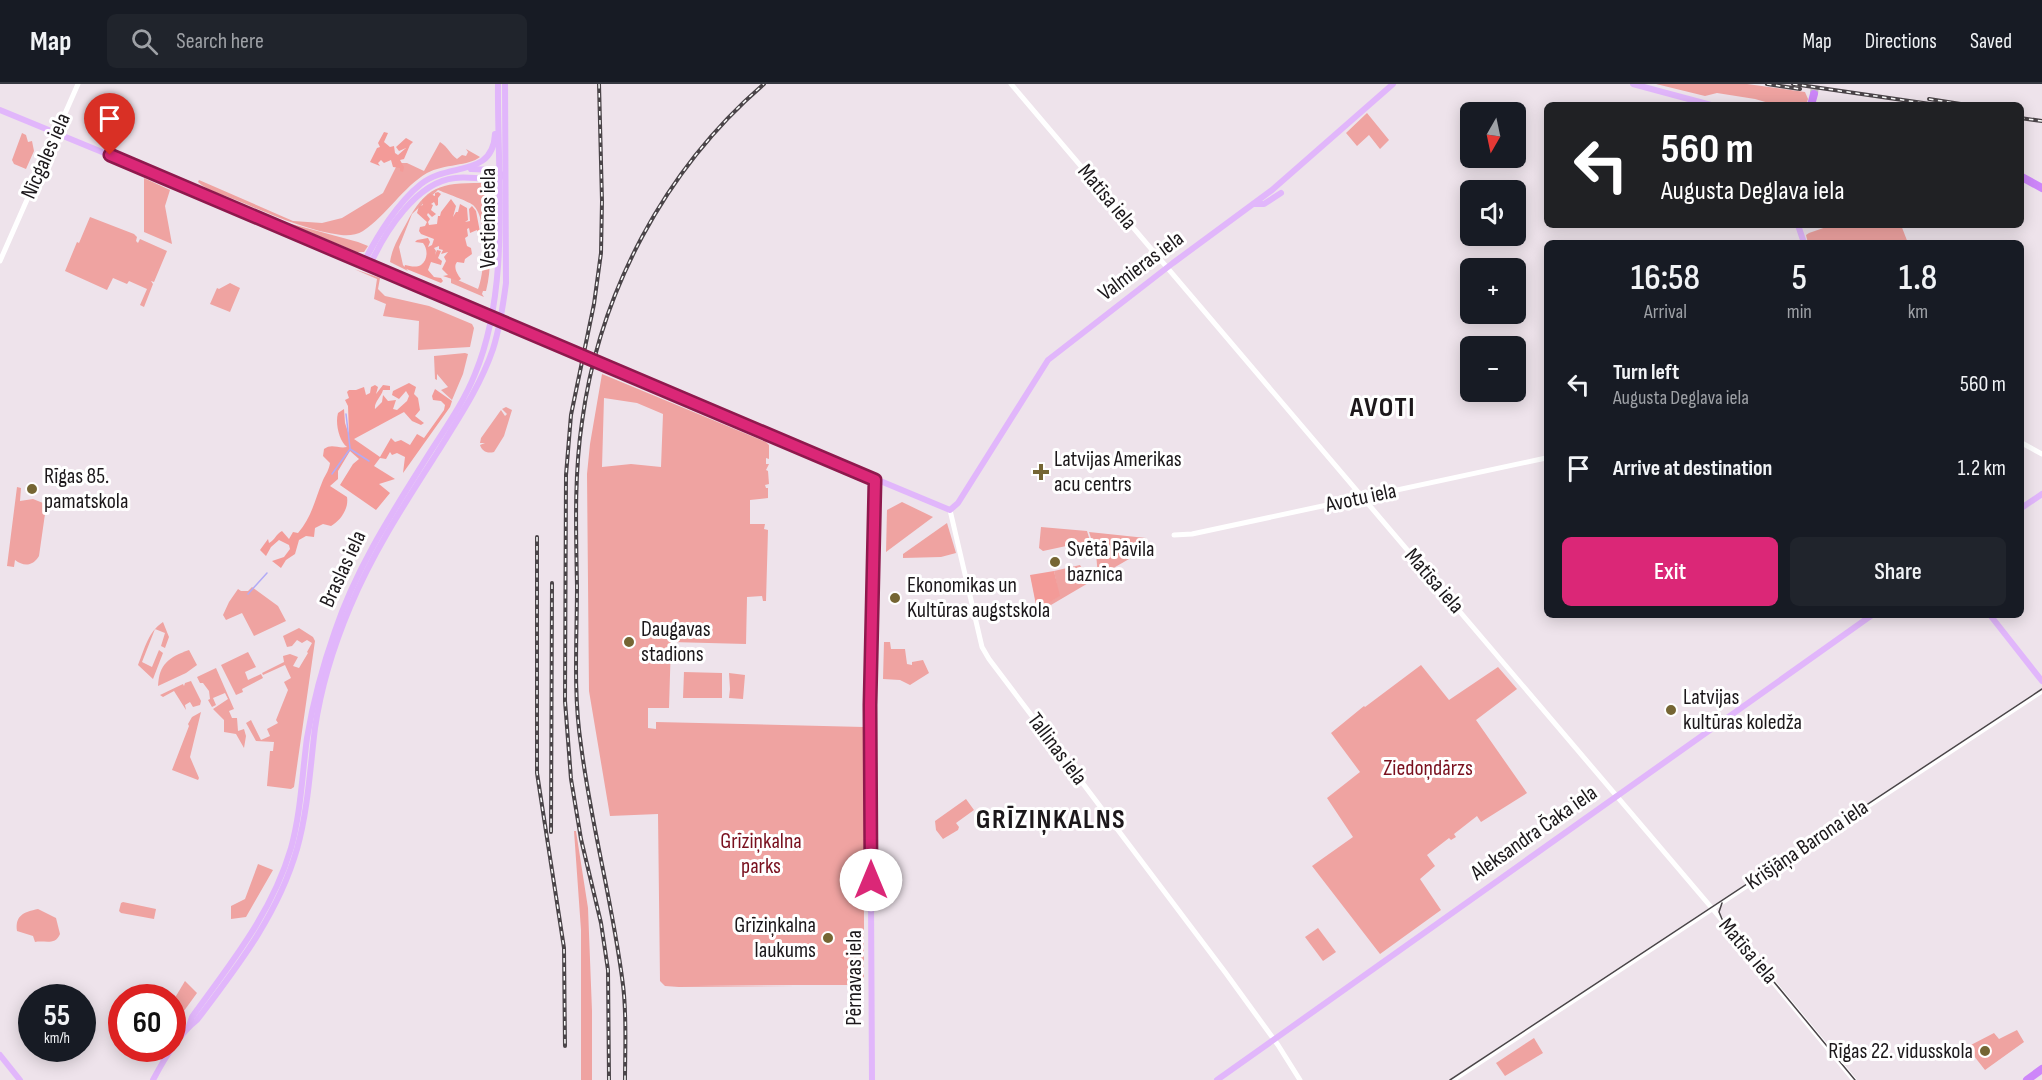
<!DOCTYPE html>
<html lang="en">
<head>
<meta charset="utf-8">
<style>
  body { margin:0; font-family:"Sofia Sans Condensed",sans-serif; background:#20242c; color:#f1f3f6; height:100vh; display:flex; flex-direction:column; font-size:22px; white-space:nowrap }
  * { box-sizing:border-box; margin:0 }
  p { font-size:20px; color:#9ea1a6 }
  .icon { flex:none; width:33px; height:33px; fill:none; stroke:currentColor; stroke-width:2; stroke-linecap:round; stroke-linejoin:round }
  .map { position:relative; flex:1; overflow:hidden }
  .side { position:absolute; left:1544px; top:156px; width:480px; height:378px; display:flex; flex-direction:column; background:#171b24; border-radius:9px; box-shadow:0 3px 15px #0003 }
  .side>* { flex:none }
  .banner { position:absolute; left:1544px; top:18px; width:480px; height:126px; border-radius:9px; box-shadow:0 3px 15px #0003; background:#202124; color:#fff; overflow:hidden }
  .needle { width:39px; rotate:189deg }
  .controls { position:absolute; left:1460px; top:18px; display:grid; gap:12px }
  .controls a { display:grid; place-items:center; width:66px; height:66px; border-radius:9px; background:#171b24; box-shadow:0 3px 15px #0003; font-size:30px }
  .speed { position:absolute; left:18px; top:900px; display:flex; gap:12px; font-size:30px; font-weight:700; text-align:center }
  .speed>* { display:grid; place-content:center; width:78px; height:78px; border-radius:50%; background:#171b24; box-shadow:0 3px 15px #0003; line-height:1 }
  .speed small { font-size:15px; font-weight:400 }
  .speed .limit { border:9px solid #d22; background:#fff; color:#111 }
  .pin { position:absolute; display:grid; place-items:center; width:51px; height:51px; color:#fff; margin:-62px -26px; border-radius:50% 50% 50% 0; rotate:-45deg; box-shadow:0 0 6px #0007 }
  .pin .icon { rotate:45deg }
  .me { position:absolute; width:66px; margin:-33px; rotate:0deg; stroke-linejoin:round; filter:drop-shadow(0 0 4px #0008) }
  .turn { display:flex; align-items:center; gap:21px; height:126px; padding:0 18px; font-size:27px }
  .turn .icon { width:78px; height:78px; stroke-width:2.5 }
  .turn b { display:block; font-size:42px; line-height:51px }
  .eta { display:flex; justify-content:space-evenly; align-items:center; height:102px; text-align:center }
  .eta b { font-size:36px; font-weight:600; line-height:42px }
  .cta { display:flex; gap:12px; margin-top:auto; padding:12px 18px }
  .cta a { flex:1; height:69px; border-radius:9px; background:#db2777; color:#fff; font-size:24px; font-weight:600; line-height:69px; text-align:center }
  .cta a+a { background:#20242c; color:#f1f3f6 }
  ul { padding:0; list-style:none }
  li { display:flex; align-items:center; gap:18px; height:84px; padding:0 18px }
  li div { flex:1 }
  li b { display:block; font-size:22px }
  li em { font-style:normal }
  header { display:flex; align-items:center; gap:36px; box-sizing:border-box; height:84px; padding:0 30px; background:#171b24; border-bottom:2px solid #363941 }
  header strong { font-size:28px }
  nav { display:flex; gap:33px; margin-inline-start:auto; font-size:21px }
  .search { width:420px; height:54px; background:#20242c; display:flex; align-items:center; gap:15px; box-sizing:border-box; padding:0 21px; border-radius:9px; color:#9ea1a6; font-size:22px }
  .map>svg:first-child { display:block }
  .green { fill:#efa3a1; fill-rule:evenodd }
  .forest { fill:#f39b98 }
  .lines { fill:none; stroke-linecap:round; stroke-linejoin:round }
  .stream { stroke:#b2abf6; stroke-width:1.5 }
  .highway-tunnel { stroke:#c4bac1; stroke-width:8; stroke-dasharray:8 4; stroke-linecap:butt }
  .minor { stroke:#fff; stroke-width:5 }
  .major { stroke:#e1b6fb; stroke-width:6 }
  .highway { stroke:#cd86f9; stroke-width:8 }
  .tram { stroke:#4a4448; stroke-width:1.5 }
  .rail-casing { stroke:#4a4448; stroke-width:4 }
  .rail { stroke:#fff; stroke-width:1.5; stroke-dasharray:4.5; stroke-linecap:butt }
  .route-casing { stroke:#8e194d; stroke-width:15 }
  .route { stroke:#db2777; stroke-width:10 }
  .poi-dot { fill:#756533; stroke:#fff; stroke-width:2 }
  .labels { text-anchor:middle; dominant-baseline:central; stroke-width:6; stroke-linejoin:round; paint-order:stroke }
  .street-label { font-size:22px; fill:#1c181b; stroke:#fff }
  .poi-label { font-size:22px; fill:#1c181b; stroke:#fff; text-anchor:start }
  .park-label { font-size:22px; fill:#79101e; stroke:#fff }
  .district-label { font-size:28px; font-weight:bold; letter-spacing:1.5px; fill:#1c181b; stroke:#fff }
</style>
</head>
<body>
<header>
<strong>Map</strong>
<div class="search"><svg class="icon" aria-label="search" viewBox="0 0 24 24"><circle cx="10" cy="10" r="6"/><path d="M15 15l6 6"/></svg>Search here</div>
<nav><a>Map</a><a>Directions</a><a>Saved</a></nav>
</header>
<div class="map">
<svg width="2042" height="996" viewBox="0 0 2042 996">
  <rect width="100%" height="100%" fill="#eee3eb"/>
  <g class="green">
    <polygon points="1656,0 1747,0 1805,8 1808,15 1806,21 1769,21 1769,19 1755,15 1717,9 1705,12"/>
    <polygon points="1367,29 1389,56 1380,65 1369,51 1357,62 1346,49"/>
    <polygon points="22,49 26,51 28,58 32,57 34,67 26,85 14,80 12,76"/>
    <path d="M440,58C448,63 450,70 457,75L462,71L466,72L468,68L466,65L480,73C469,82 444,80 427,89C403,103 386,132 363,147C357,151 348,152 341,151C307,147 267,129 236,116C224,111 208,107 198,98L199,96L293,137L322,139L342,134L383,109L398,79H407L424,87Z"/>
    <polygon points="144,94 170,106 165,122 172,160 144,148"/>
    <path d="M481,99L485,103C486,137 495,173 486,207H483L482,210L484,213L451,199V193L478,205C485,188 488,134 473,121C468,117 445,109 438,106L412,130L399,163L403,181L408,187L390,178C392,164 399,153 406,140C426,102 440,99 481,99Z"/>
    <polygon points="90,133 134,150 137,153 136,157 138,159 140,155 167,167 154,198 151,197 153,200 144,223 140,221 147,205 129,197 127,200 113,194 107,206 65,187 77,158 79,159"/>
    <polygon points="288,139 358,158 368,162 364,168 357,168"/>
    <polygon points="1832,141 1901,141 1908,159 1808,159 1806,151 1809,149"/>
    <polygon points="354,185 380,194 378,205 385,212 429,222 472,240 474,244 470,263 418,266 419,237 383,232 386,220 374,215 377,195"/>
    <polygon points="230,199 240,204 230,228 210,220 217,204 219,205"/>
    <polygon points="465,269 468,270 463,290 452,316 441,306 448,303 437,290 437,296 435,295 434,272"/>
    <path d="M602,290L766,358L769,361V375L766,374V380H769L766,386L768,387L769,400L765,401L766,404H768V414L750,416V440H765L764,445L768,446L766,517H763L762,512L747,513L746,560L671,558L669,624H648V644L656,645V638L864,643V896L861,901H696L796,902L679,903L665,902L660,897L658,730L610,732L589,607L587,390L590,360ZM604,314L637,319L663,330L661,383L631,380L602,383Z"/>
    <path d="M506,323L512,326L504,352L494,368C487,370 482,367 480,361L485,359H480L481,354L501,326L505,332L507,330L502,325Z"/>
    <path d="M17,403L21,404L20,417L33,415L43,419L44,416H47L39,472C33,482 24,483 15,476L14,483L7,482Z"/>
    <polygon points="902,418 933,433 886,468 887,426"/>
    <polygon points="947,439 956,469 941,473 903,474 903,470"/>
    <polygon points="1041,443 1087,447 1092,463 1080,465 1071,461 1043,467 1039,464"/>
    <polygon points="1089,448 1146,454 1148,464 1098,493 1096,469"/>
    <polygon points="1080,481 1090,498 1034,531 1033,528 1059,512 1054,487"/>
    <polygon points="252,503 278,522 286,537 254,552 242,529 226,536 223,531 229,518 238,505 241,507 248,507"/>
    <path d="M163,538L169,553L165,564L161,562L165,549L155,545L142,578L152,583L159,566L163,569L153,595L138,581C145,564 148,548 163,538Z"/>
    <polygon points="299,544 313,553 315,557 294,703 291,705 267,702 270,667 273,667 274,658 256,657 246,639 251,636 261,656 270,652 267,645 278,639 276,636 288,606 284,598 291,594 285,581 263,591 262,589 284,578 283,572 290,570 298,573 293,582 299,584 308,569 307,568 312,559 307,556 302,559 297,556 292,562 287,563 283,552"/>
    <polygon points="884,558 890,558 891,565 905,565 907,580 912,581 912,578 923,576 929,589 910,601 900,596 883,595"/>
    <path d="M189,566L197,581L186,589L158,602C159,580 169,573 189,566Z"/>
    <polygon points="248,568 256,583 245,588 248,596 261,590 263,594 242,605 243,608 236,611 221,581"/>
    <polygon points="1421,581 1449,616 1498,583 1517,605 1476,636 1527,709 1481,738 1477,732 1454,750 1456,753 1451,756 1449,754 1427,771 1435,782 1420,795 1441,826 1380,870 1312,782 1353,753 1327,714 1360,688 1331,649 1364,622 1365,623"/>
    <polygon points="216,584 234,625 229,627 232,634 237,634 238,647 244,645 246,652 244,664 236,650 224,648 224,636 213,625 228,615 225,609 213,614 216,621 212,623 208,616 210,615 209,607 203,599 200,599 197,593"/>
    <polygon points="684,588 722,589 722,614 683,614"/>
    <polygon points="729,589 745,591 743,615 729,614 730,605"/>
    <polygon points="191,597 201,617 200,621 193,623 190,618 185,621 186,626 174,607 163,613 160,611 183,600 184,602 185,599"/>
    <polygon points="201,628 190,673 199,694 198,696 172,686 189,642 188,640 192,633"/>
    <polygon points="966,715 974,726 956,739 959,743 958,746 943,755 936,746 935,737"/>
    <polygon points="574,747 576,747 588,824 592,927 592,996 581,996 581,846"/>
    <polygon points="258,780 273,786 246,833 231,835 231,822 245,815"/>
    <polygon points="123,818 156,825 154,835 121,829 119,827 121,819"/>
    <path d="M38,825L56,834L60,850C55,862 45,856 35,858L33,852L17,847C15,831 24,828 38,825Z"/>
    <polygon points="1318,844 1336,868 1323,877 1305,853"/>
    <polygon points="185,897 197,909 173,942 173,917"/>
    <polygon points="2017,946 2024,958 1985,986 1967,963 1994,949 1999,955"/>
    <polygon points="1534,954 1543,969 1505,992 1496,979"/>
  </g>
  <g class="forest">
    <polygon points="384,48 388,49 384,58 390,63 394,62 395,69 398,71 406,64 399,67 396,63 406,54 413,58 410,61 404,75 400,76 404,83 403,88 400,87 400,84 393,83 391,76 384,79 381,76 378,79 380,82 370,78 377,64 380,63 378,59"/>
    <path d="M438,108L441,110L438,114V121L436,122L434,118L431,120L433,121L431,126L436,130L432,133L428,129L427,131L430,135L428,138L429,141L437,140L438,132H440L441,128L451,115L456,122L453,133L456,128H458L460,120L467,124L468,136L465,138L470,137L469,125L472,122L476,127L480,148L478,149L477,146L470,149L469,144L467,145L468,152L465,154L467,162L471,164L472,170L465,175L464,179L457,178C453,183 457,190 461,195L458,197L443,192L448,191L442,185L446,177L444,173L448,168L441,170L443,166L439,165V162L434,164L436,167L435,171L437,166L441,167L438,174L442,177L441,181L431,178L428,186L434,193L441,194L443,197L441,199L404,184L405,181C410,182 416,184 421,181C428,176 428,165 423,159L415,158L417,156L428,154L430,158L428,163L432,161L434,155L421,150L419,147L420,143L425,142L427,138L417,129L419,122L423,121L422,116L430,110L435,112V109Z"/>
    <path d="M409,299L416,303L414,310L418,314L420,326L415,332L424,339L421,341L412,337L404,328L354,355L380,373L391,354L395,358L401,356L410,361L417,350L424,354L444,326L445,321L441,317L433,316L432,312L435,305L452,317L450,323L403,389L405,373L397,369L392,371L390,368L386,375L380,374L374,382L395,395L379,400L390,409L376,426L340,401L353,380L359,375L350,367L338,387V395L330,402L347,413C349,425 340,437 331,442L323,440L315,444L314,453L306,452L299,456L295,470L286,476L281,484L272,477L284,473L290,465L289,461L279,456L271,463L266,472L260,466L268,455L269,459C275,456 276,450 282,447L289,455L293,448L298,449C312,433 315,415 323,396C326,390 329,386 330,379L323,372L324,365C332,359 338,365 347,363C339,357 335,339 338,329L344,325L345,339L349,351L348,322L345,316L349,314L347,308L349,306H356L364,303L366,311L370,309L371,303L375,301L378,303L376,310L383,301L390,302V306H383C381,313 374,318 375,325L382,318L383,311L388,317L396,316L393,325L397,326L407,317L409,312L406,307L399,315L392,311L393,307Z"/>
    <polygon points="1054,487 1060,512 1037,526 1030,491"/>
  </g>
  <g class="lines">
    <g class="stream">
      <polyline points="346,330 350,364"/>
      <polyline points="332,390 350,365 369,377"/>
      <polyline points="248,510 267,489"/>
    </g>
    <polyline class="highway-tunnel" points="1814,10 1815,0"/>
    <g class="minor">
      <polyline points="1011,0 1711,823 1854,996"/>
      <polyline points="0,177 78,0"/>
      <polyline points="2020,358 2042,370"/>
      <polyline points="950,426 982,563 989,575 1225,888 1278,961 1300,996"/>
      <polyline points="1174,451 1192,450 1546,374"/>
      <polyline points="1453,996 2042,607"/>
    </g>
    <g class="major">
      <polyline points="1633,0 1711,21"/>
      <polyline points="0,26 192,105 741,339 950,426 958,419 1048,276 1173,179 1272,106 1393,0"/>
      <polyline points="471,85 496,86 501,90"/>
      <polyline points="1254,120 1264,120 1281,109"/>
      <polyline points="1798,141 1804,159"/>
      <path d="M364,178C377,152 398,118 421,100C448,78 493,94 495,50"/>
      <path d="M370,181C385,148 416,98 455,94C470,92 487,97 501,93"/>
      <polyline points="2020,425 2042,410"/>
      <polyline points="1990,531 2042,597"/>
      <path d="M189,942L192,933C231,879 272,829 291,764C301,728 302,691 307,654C313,618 323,581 335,547C356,484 392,429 427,373C444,346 463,320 475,290C511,203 497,93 498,0"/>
      <polyline points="0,971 20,996"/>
      <path d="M153,996C164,975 178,951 197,936C237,883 278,831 297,765C308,726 310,685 315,644C321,603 334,561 350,523C373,468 405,419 437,369C458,335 480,303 493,265C500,243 503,222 506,199L505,0"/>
      <polyline points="872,996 870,634 875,396"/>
      <polyline points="1217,996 1872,531"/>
    </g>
    <g class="highway">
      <polyline points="1811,21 1814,10"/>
      <polyline points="2020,92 2042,104"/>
      <polyline points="2027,996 2042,985"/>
    </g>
    <g class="tram">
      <polyline points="1722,819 1719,828 1722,835 1855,996"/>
      <polyline points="1450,996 2042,605"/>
    </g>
    <defs>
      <g id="rail">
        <polyline points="599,0 602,117 601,169 594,220 571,331 566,391 565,617 571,695 581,755 601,839 608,886 609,996"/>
        <polyline points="1767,0 1800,5"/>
        <polyline points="1793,0 1937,21"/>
        <polyline points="1929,15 1967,21"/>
        <polyline points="2020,34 2042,37"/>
        <polyline points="537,453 537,689 564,864 565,962"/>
        <polyline points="551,748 552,499"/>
        <path d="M625,996C625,964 627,932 623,901C613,820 591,741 581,661C573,608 577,555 577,502C576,447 574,392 582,338C599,209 665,85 764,0"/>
      </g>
    </defs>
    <use href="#rail" class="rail-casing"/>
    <use href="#rail" class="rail"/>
  </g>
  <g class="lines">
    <defs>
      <polyline id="route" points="110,71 875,396 870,621 871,796"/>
    </defs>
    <use href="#route" class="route-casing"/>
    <use href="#route" class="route"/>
  </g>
  <g class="poi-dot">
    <path d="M1038 379h6v6h6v6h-6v6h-6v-6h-6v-6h6z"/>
    <circle cx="32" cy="405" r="6"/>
    <circle cx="1055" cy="478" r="6"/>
    <circle cx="895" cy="514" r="6"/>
    <circle cx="629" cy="558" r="6"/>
    <circle cx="1671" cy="626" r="6"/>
    <circle cx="828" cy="854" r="6"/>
    <circle cx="1985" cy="967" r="6"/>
  </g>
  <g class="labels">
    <g class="street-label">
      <text transform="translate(46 72) rotate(-66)">Nīcgales iela</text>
      <text transform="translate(1107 113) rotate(50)">Matīsa iela</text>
      <text transform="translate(488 134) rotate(-90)">Vestienas iela</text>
      <text transform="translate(1141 182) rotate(-37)">Valmieras iela</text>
      <text transform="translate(1361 414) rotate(-12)">Avotu iela</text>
      <text transform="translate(343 485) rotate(-65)">Braslas iela</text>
      <text transform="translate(1434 497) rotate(49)">Matīsa iela</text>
      <text transform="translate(1057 665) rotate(53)">Tallinas iela</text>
      <text transform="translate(1534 749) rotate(-35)">Aleksandra Čaka iela</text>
      <text transform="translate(1807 761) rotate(-34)">Krišjāņa Barona iela</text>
      <text transform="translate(1748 867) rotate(50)">Matīsa iela</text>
      <text transform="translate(854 894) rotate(-90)">Pērnavas iela</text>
    </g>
    <g class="poi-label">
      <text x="1054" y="375">Latvijas Amerikas<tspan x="1054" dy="25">acu centrs</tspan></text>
      <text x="44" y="392">Rīgas 85.<tspan x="44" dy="25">pamatskola</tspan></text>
      <text x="1067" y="465">Svētā Pāvila<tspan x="1067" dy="25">baznīca</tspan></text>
      <text x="907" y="501">Ekonomikas un<tspan x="907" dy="25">Kultūras augstskola</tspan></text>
      <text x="641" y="545">Daugavas<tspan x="641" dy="25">stadions</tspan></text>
      <text x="1683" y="613">Latvijas<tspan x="1683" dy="25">kultūras koledža</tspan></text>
      <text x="816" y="841" text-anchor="end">Grīziņkalna<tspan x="816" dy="25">laukums</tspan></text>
      <text x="1973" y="967" text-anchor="end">Rīgas 22. vidusskola</text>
    </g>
    <g class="park-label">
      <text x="1428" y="684">Ziedoņdārzs</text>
      <text x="761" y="757">Grīziņkalna<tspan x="761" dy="25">parks</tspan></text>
    </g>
    <g class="district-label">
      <text x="1383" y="323">AVOTI</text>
      <text x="1051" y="735">GRĪZIŅKALNS</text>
    </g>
  </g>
</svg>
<div class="controls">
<a><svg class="needle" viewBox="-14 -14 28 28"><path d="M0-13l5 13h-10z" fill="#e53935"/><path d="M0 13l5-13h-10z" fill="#9ea1a6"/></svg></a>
<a><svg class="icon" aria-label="sound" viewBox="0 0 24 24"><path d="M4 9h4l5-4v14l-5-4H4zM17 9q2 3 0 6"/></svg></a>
<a>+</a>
<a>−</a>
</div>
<div class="speed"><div>55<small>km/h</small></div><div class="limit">60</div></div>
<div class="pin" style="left:110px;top:71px;background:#d93025"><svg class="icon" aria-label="arrive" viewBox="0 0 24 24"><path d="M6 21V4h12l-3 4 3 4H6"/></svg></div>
<svg class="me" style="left:871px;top:796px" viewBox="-20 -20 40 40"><circle r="19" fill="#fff"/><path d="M0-13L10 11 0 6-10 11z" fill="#db2777"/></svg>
<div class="banner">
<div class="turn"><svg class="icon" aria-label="left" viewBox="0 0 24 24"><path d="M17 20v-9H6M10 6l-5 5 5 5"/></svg><div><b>560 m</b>Augusta Deglava iela</div></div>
</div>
<section class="side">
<div class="eta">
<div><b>16:58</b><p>Arrival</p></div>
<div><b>5</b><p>min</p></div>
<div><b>1.8</b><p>km</p></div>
</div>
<ul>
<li><svg class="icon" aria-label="left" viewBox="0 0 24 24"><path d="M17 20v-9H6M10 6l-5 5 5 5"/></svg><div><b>Turn left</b><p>Augusta Deglava iela</p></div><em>560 m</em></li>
<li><svg class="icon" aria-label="arrive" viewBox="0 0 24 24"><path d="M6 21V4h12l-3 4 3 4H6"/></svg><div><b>Arrive at destination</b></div><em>1.2 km</em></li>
</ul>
<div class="cta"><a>Exit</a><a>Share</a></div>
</section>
</div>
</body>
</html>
